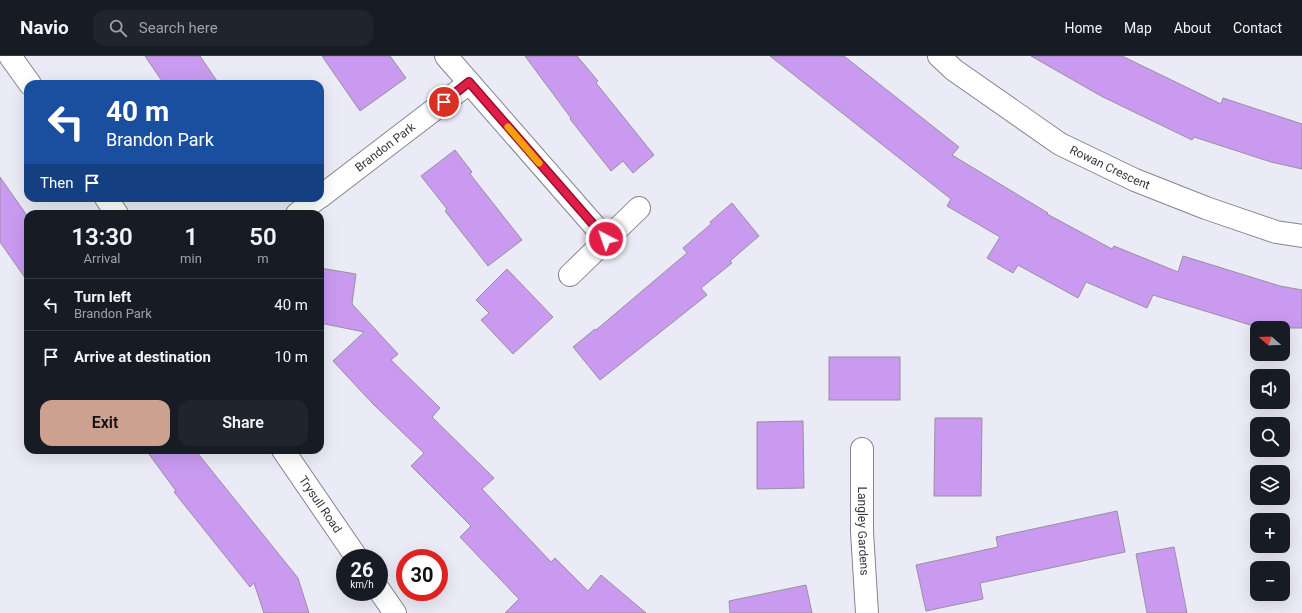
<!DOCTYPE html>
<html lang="en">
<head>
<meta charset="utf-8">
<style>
  body { margin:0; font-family:Roboto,sans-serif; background:#20242c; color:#f1f3f6; height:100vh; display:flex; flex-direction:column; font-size:15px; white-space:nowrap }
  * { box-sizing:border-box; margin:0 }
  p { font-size:13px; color:#9ea1a6 }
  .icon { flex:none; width:22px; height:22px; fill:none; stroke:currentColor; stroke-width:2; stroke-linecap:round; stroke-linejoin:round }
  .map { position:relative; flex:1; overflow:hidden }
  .panel { position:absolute; left:24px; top:154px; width:300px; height:244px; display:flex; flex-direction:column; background:#171b24; border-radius:12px; box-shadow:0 4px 16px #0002 }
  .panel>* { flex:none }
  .guide { position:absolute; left:24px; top:24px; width:300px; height:122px; border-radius:12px; box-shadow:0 4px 16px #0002; background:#1a4fa0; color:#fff; overflow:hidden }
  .needle { width:26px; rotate:289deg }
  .buttons { position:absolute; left:1250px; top:265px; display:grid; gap:8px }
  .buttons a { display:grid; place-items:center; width:40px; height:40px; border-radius:8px; background:#171b24; box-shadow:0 4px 16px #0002; font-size:20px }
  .speed { position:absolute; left:336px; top:493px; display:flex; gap:8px; font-size:20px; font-weight:700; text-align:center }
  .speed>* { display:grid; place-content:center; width:52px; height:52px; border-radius:50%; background:#171b24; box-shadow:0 4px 16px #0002; line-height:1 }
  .speed small { font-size:10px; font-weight:400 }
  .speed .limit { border:6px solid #d22; background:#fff; color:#111 }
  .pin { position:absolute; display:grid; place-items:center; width:34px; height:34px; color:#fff; margin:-17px; border:2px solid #fff; border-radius:50%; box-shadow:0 1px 4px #0007 }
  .me { position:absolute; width:44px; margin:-22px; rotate:319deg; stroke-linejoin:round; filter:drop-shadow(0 0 3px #0008) }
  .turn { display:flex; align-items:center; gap:14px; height:84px; padding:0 16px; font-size:18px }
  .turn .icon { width:52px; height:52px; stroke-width:2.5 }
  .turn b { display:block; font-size:28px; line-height:34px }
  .then { display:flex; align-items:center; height:38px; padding:0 16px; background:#0003; gap:8px; font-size:15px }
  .eta { display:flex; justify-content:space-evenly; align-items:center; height:68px; text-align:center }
  .eta b { font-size:24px; font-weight:600; line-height:28px }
  .button { display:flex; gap:8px; margin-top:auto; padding:8px 16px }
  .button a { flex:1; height:46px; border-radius:12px; background:#cda18f; color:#111; font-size:16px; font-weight:600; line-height:46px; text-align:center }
  .button a+a { background:#20242c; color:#f1f3f6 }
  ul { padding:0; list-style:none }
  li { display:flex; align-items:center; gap:12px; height:52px; padding:0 16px; border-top:1px solid #363941 }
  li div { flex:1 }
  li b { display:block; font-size:15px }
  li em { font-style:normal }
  header { display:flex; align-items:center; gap:24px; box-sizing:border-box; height:56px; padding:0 20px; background:#171b24; border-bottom:1px solid #363941 }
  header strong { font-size:19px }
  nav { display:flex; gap:22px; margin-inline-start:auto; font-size:14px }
  .search { width:280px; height:36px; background:#20242c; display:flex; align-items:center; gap:10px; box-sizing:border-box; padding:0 14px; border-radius:12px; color:#9ea1a6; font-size:15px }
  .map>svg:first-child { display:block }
  .building { fill:#c99af0; stroke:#97919c }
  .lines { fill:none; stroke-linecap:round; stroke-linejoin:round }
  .street-casing { stroke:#85858f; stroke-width:24 }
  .secondary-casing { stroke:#85858f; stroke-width:24 }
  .street { stroke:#fff; stroke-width:22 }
  .secondary { stroke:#fff; stroke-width:22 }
  .route-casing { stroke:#92132f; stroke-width:10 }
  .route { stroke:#e11d48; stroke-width:7 }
  .slow { stroke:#f59e0b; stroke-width:7 }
  .labels { text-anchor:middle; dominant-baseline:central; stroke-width:3; stroke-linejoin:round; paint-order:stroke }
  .street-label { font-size:12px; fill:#37373b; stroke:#fff }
</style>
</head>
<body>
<header>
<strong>Navio</strong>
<div class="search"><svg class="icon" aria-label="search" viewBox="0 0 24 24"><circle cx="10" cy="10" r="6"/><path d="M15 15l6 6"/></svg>Search here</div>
<nav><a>Home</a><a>Map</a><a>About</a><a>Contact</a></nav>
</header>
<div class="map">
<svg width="1302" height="557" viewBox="0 0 1302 557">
  <rect width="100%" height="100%" fill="#ebebf7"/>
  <g class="building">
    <polygon points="145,0 200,0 219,28 164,28"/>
    <polygon points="322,0 390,0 406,22 360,55"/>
    <polygon points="525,0 577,0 598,25 596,27 654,99 633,117 623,105 611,115 570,63 571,62"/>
    <polygon points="770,0 844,0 959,91 952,99 1048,157 1047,158 1112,193 1114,190 1178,216 1183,200 1280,230 1302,234 1302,272 1260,272 1153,239 1147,252 1086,226 1078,242 1018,209 1013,217 987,202 1000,181 947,150 951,143"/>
    <polygon points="1031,0 1122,0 1221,48 1223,42 1302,68 1302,113 1271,106 1194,81 1192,84 1101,40"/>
    <polygon points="455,94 472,116 470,118 522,184 488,210 445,155 447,153 421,120"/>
    <polygon points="0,121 28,161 28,226 0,186"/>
    <polygon points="732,147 759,180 730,205 732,207 701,232 707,239 600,324 573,291 595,273 596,274 687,197 683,192 711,168 710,166"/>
    <polygon points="320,212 356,218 352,248 398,298 391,304 440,352 432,361 494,422 482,433 551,506 555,502 588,535 601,519 646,557 505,557 519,543 460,481 471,470 411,410 424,397 374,349 333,305 364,276 320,267"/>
    <polygon points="507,213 553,261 513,298 481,264 489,257 476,244"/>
    <rect x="829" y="301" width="71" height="43"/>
    <polygon points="935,362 982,362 981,440 934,440"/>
    <polygon points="803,365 804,432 757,433 757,366"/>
    <polygon points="146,394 195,394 298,522 309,557 264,557 254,527 250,531 174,436 176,435"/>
    <polygon points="1117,455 1125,496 980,527 983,543 926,555 916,509 998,491 996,481"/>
    <polygon points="1174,491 1187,557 1147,557 1136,498"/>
    <polygon points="806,529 812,557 730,557 729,545"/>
  </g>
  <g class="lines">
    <defs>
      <g id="street">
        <polyline points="446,0 606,183"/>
        <path id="s1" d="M939,0L954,14L1060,88L1135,124L1206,152L1276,176L1302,180"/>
        <path id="s2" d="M320,141L469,27"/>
        <polyline points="297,158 318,142"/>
        <polyline points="570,219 639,152"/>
        <path id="s3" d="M862,393V476L867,557"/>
      </g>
      <g id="secondary">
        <polyline points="10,0 30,28"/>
        <polyline points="106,142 117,158"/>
        <path id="s4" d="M283,394L357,502"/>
        <polyline points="379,534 395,557"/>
      </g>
    </defs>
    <use href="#street" class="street-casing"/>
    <use href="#secondary" class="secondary-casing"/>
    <use href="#street" class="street"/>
    <use href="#secondary" class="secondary"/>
  </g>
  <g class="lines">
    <defs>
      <polyline id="route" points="444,46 469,26 606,183"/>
    </defs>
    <use href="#route" class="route-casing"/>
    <use href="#route" class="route"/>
    <polyline class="slow" points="508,71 539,107"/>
  </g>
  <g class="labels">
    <g class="street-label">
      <text stroke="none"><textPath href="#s2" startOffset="82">Brandon Park</textPath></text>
      <text stroke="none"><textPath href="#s1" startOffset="205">Rowan Crescent</textPath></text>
      <text stroke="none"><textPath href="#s4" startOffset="66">Trysull Road</textPath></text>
      <text stroke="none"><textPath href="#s3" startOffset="82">Langley Gardens</textPath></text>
    </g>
  </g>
</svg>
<div class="buttons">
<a><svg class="needle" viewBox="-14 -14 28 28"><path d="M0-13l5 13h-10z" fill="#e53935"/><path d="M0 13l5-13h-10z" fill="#9ea1a6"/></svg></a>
<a><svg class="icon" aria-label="sound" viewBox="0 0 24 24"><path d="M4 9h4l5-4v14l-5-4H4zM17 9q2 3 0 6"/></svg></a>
<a><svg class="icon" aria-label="search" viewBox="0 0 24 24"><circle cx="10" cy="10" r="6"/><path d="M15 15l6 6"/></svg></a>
<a><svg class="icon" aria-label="layers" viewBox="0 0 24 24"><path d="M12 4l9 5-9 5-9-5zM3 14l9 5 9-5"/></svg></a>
<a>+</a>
<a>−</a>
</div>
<div class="speed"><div>26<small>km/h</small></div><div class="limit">30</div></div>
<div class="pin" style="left:444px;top:46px;background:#d93025"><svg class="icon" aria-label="arrive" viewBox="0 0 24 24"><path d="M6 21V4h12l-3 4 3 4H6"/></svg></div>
<svg class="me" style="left:606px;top:183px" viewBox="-20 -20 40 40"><circle r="17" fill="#e11d48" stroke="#fff" stroke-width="3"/><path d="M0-11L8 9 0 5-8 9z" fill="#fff"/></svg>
<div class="guide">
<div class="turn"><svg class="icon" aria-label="left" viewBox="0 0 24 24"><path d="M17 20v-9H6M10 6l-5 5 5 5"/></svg><div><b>40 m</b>Brandon Park</div></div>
<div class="then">Then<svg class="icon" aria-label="arrive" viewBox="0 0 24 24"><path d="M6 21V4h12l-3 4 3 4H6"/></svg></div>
</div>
<section class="panel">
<div class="eta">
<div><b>13:30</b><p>Arrival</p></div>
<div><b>1</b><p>min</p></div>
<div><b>50</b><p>m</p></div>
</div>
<ul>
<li><svg class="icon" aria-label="left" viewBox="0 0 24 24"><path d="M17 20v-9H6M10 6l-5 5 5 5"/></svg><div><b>Turn left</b><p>Brandon Park</p></div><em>40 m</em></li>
<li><svg class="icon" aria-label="arrive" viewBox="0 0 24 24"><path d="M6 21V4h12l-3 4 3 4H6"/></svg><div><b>Arrive at destination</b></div><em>10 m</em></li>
</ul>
<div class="button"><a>Exit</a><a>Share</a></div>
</section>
</div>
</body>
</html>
